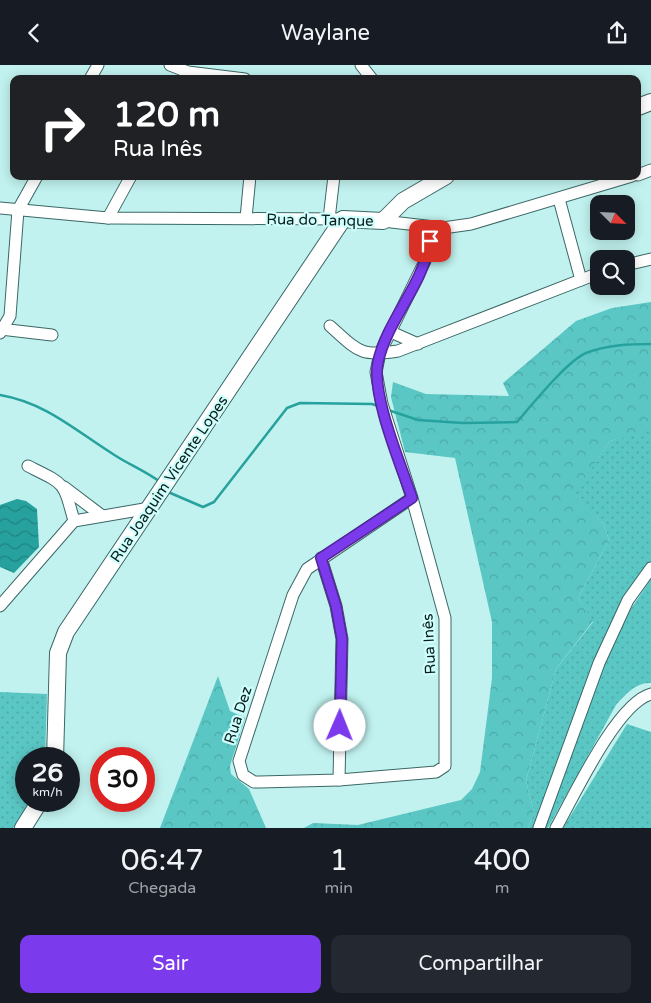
<!DOCTYPE html>
<html lang="pt">
<head>
<meta charset="utf-8">
<style>
  body { margin:0; font-family:"Varela Round",sans-serif; background:#242831; color:#f1f3f6; height:100vh; display:flex; flex-direction:column; font-size:19px; white-space:nowrap }
  * { box-sizing:border-box; margin:0 }
  p { font-size:16px; color:#9ea1a6 }
  .icon { flex:none; width:28px; height:28px; fill:none; stroke:currentColor; stroke-width:2; stroke-linecap:round; stroke-linejoin:round }
  .map { position:relative; height:763px; overflow:hidden }
  .sheet { display:flex; flex-direction:column; background:#171b24; flex:1 }
  .sheet>* { flex:none }
  .hud { position:absolute; left:10px; top:10px; width:631px; height:105px; border-radius:10px; box-shadow:0 2px 12px #0003; background:#202124; color:#fff; overflow:hidden }
  .needle { width:32px; rotate:114deg }
  .controls { position:absolute; left:590px; top:130px; display:grid; gap:10px }
  .controls a { display:grid; place-items:center; width:45px; height:45px; border-radius:10px; background:#171b24; box-shadow:0 2px 12px #0003; font-size:25px }
  .speed { position:absolute; left:15px; top:682px; display:flex; gap:10px; font-size:25px; font-weight:700; text-align:center }
  .speed>* { display:grid; place-content:center; width:65px; height:65px; border-radius:50%; background:#171b24; box-shadow:0 2px 12px #0003; line-height:1 }
  .speed small { font-size:12px; font-weight:400 }
  .speed .limit { border:8px solid #d22; background:#fff; color:#111 }
  .pin { position:absolute; display:grid; place-items:center; width:42px; height:42px; color:#fff; margin:-21px; border-radius:10px; box-shadow:0 2px 8px #0006 }
  .me { position:absolute; width:55px; margin:-28px; rotate:1deg; stroke-linejoin:round; filter:drop-shadow(0 0 4px #0008) }
  .turn { display:flex; align-items:center; gap:18px; height:105px; padding:0 20px; font-size:22px }
  .turn .icon { width:65px; height:65px; stroke-width:2.5 }
  .turn b { display:block; font-size:35px; line-height:42px }
  .eta { display:flex; justify-content:space-evenly; align-items:center; height:85px; text-align:center }
  .eta b { font-size:30px; font-weight:600; line-height:35px }
  .primary-button { display:flex; gap:10px; margin-top:auto; padding:10px 20px }
  .primary-button a { flex:1; height:58px; border-radius:10px; background:#7c3aed; color:#fff; font-size:20px; font-weight:600; line-height:58px; text-align:center }
  .primary-button a+a { background:#242831; color:#f1f3f6 }
  header { display:flex; justify-content:space-between; align-items:center; height:65px; padding:0 20px; background:#171b24; font-size:22px; font-weight:600 }
  .map>svg:first-child { display:block }
  .grass { fill:url(#grass-dots) }
  .forest { fill:url(#forest-crowns) }
  .water { fill:url(#water-waves) }
  .lines { fill:none; stroke-linecap:round; stroke-linejoin:round }
  .stream { stroke:#26a19e; stroke-width:2.5 }
  .street-casing { stroke:#3b6765; stroke-width:13 }
  .secondary-casing { stroke:#3b6765; stroke-width:18 }
  .street { stroke:#fff; stroke-width:11 }
  .secondary { stroke:#fff; stroke-width:16 }
  .route-casing { stroke:#51269a; stroke-width:12 }
  .route { stroke:#7c3aed; stroke-width:9 }
  .labels { text-anchor:middle; dominant-baseline:central; stroke-width:4.5; stroke-linejoin:round; paint-order:stroke }
  .street-label { font-size:15px; fill:#0a1d1c; stroke:#cefffc }
</style>
</head>
<body>
<header><svg class="icon" aria-label="back" viewBox="0 0 24 24"><path d="M15 5l-7 7 7 7"/></svg>Waylane<svg class="icon" aria-label="share" viewBox="0 0 24 24"><path d="M12 15V3M7 8l5-5 5 5M5 13v7h14v-7"/></svg></header>
<div class="map">
<svg width="651" height="763" viewBox="0 0 651 763">
  <defs>
    <pattern id="grass-dots" width="8" height="8" patternUnits="userSpaceOnUse" patternTransform="scale(1.25)"><rect width="8" height="8" fill="#5ac7c4"/><path d="M2 2h.1M6 6h.1" fill="none" stroke="#4daaa8" stroke-width="1.8" stroke-linecap="round"/></pattern>
    <pattern id="forest-crowns" width="20" height="18" patternUnits="userSpaceOnUse" patternTransform="scale(1.25)"><rect width="20" height="18" fill="#5ac7c4"/><path d="M2 6a3 3 0 1 1 6 0M12 15a3 3 0 1 1 6 0" fill="none" stroke="#4daaa8"/></pattern>
    <pattern id="water-waves" width="16" height="10" patternUnits="userSpaceOnUse" patternTransform="scale(1.25)"><rect width="16" height="10" fill="#26a19e"/><path d="M0 5q4-4 8 0t8 0" fill="none" stroke="#1f8380"/></pattern>
  </defs>
  <rect width="100%" height="100%" fill="#c1f2ef"/>
  <g class="grass">
    <polygon points="646,365 651,365 651,498 621,538 604,574 534,763 528,763 534,747 526,716 556,604 593,557 578,533 609,475 604,460 572,430 610,376"/>
    <path d="M651,514V618C636,617 625,630 616,640L548,763H543L609,586L626,551Z"/>
    <polygon points="0,627 47,629 45,694 26,694 26,736 30,736 13,763 0,763"/>
    <polygon points="627,659 651,667 651,763 563,763"/>
  </g>
  <g class="forest">
    <polygon points="651,237 651,365 610,376 573,430 604,460 609,475 578,533 593,556 556,604 526,716 534,747 528,763 304,763 313,758 358,760 461,735 472,724 480,707 492,613 492,557 455,393 405,387 391,332 393,317 426,329 509,331 503,318 576,256 612,243"/>
    <polygon points="218,611 230,646 245,653 230,701 231,709 249,724 266,763 160,763"/>
  </g>
  <polygon class="water" points="17,434 26,436 37,444 39,482 14,508 0,502 0,440"/>
  <g class="lines">
    <g class="stream">
      <path d="M0,330C47,338 77,367 116,391C130,400 147,407 160,417"/>
      <path d="M388,345L418,355L463,358L517,357C531,341 567,296 586,288C607,280 629,279 651,279"/>
      <polyline points="168,427 203,442 214,437 287,343 300,338 372,339 378,341"/>
    </g>
    <defs>
      <g id="street">
        <polyline points="170,0 188,7 245,14"/>
        <polyline points="361,0 372,14"/>
        <polyline points="90,14 98,0"/>
        <polyline points="638,110 651,105"/>
        <polyline points="559,134 581,215"/>
        <polyline points="0,143 108,153 343,154"/>
        <polyline points="108,153 131,111"/>
        <polyline points="246,153 250,111"/>
        <polyline points="329,154 334,111"/>
        <polyline points="383,156 443,163 471,159 632,111"/>
        <polyline points="626,200 651,194"/>
        <path d="M330,261C358,286 360,292 398,286L599,208"/>
        <polyline points="0,264 52,270"/>
        <polyline points="391,267 418,279"/>
        <polyline points="0,268 10,251 18,145 37,111"/>
        <path d="M28,401C66,420 63,416 74,456"/>
        <polyline points="64,422 101,450"/>
        <polyline points="412,433 307,504 293,530 239,696 243,710 254,717 260,717 339,715 436,707 445,701 445,553 412,433 382,339 376,307 380,288 425,196 430,163"/>
        <polyline points="321,493 336,541 342,574 339,715"/>
        <polyline points="0,541 74,456 150,443"/>
        <polyline points="539,763 599,598 628,535 651,503"/>
        <path d="M556,763C574,731 617,638 651,629"/>
      </g>
      <g id="secondary">
        <polyline points="638,42 651,37"/>
        <polyline points="55,694 58,588 66,567 343,154 383,156 403,136 446,111"/>
        <polyline points="23,763 40,736"/>
      </g>
    </defs>
    <use href="#street" class="street-casing"/>
    <use href="#secondary" class="secondary-casing"/>
    <use href="#street" class="street"/>
    <use href="#secondary" class="secondary"/>
  </g>
  <g class="lines">
    <defs>
      <path id="route" d="M340,661L342,574L336,541L321,493L412,433C401,400 371,330 378,297C387,255 423,221 430,176"/>
    </defs>
    <use href="#route" class="route-casing"/>
    <use href="#route" class="route"/>
  </g>
  <g class="labels">
    <g class="street-label">
      <text transform="translate(320 155) rotate(1)">Rua do Tanque</text>
      <text transform="translate(169 414) rotate(-56)">Rua Joaquim Vicente Lopes</text>
      <text transform="translate(429 579) rotate(-93)">Rua Inês</text>
      <text transform="translate(238 650) rotate(-72)">Rua Dez</text>
    </g>
  </g>
</svg>
<div class="controls">
<a><svg class="needle" viewBox="-14 -14 28 28"><path d="M0-13l5 13h-10z" fill="#e53935"/><path d="M0 13l5-13h-10z" fill="#9ea1a6"/></svg></a>
<a><svg class="icon" aria-label="search" viewBox="0 0 24 24"><circle cx="10" cy="10" r="6"/><path d="M15 15l6 6"/></svg></a>
</div>
<div class="speed"><div>26<small>km/h</small></div><div class="limit">30</div></div>
<div class="pin" style="left:430px;top:176px;background:#d93025"><svg class="icon" aria-label="arrive" viewBox="0 0 24 24"><path d="M6 21V4h12l-3 4 3 4H6"/></svg></div>
<svg class="me" style="left:340px;top:661px" viewBox="-20 -20 40 40"><circle r="19" fill="#fff"/><path d="M0-13L10 11 0 6-10 11z" fill="#7c3aed"/></svg>
<div class="hud">
<div class="turn"><svg class="icon" aria-label="right" viewBox="0 0 24 24"><path d="M7 20v-9h11M14 6l5 5-5 5"/></svg><div><b>120 m</b>Rua Inês</div></div>
</div>
</div>
<section class="sheet">
<div class="eta">
<div><b>06:47</b><p>Chegada</p></div>
<div><b>1</b><p>min</p></div>
<div><b>400</b><p>m</p></div>
</div>
<div class="primary-button"><a>Sair</a><a>Compartilhar</a></div>
</section>
</body>
</html>
